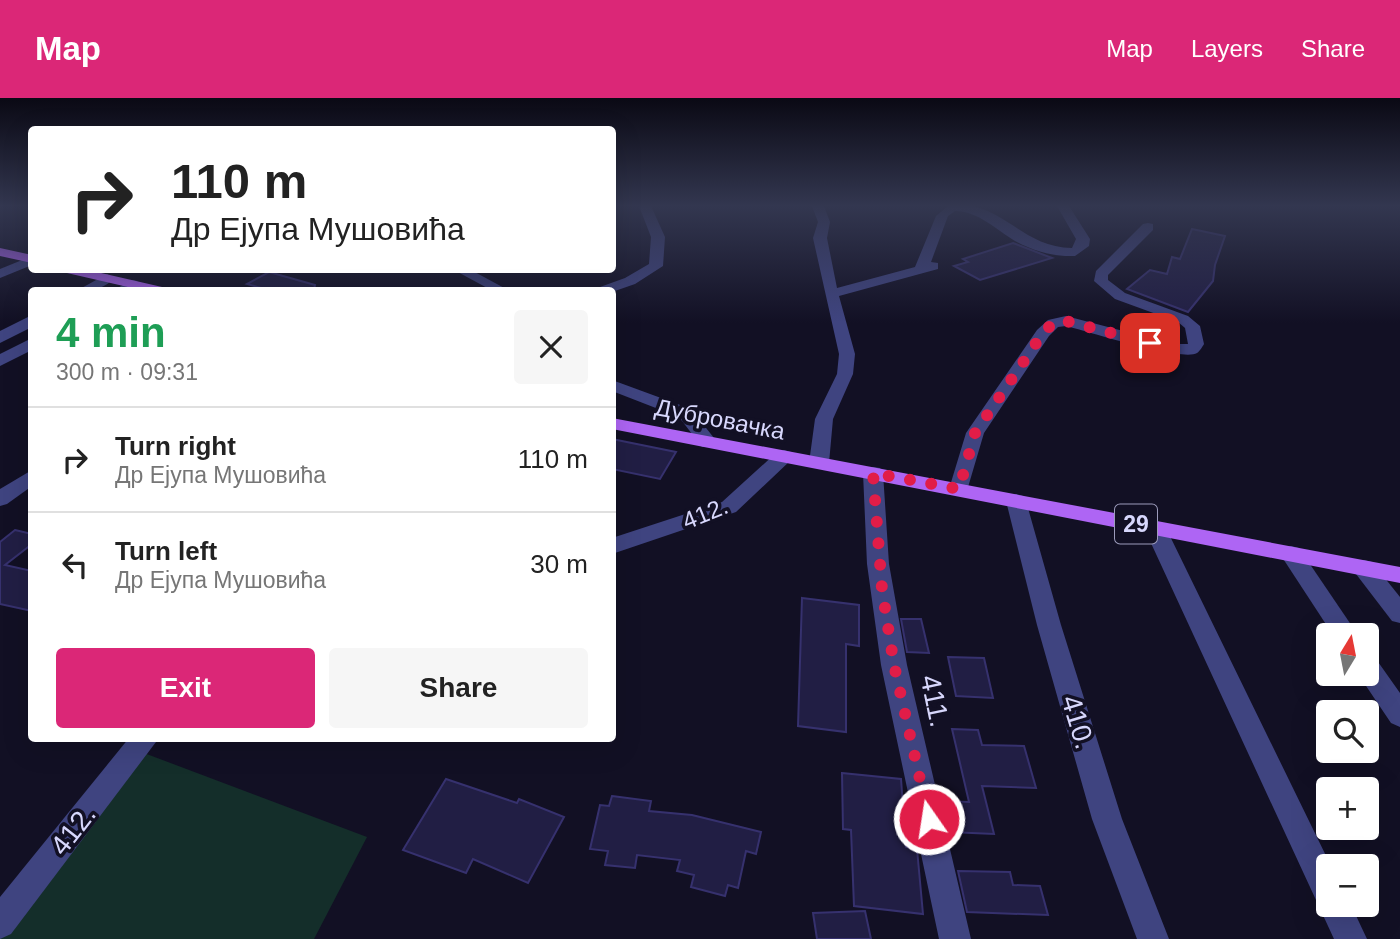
<!DOCTYPE html>
<html lang="en">
<head>
<meta charset="utf-8">
<style>
  body { margin:0; font-family:Helvetica,sans-serif; background:#f6f6f6; color:#222; height:100vh; display:flex; flex-direction:column; font-size:26px; white-space:nowrap }
  * { box-sizing:border-box; margin:0 }
  p { font-size:23px; color:#767676 }
  .icon { flex:none; width:38px; height:38px; fill:none; stroke:currentColor; stroke-width:2; stroke-linecap:round; stroke-linejoin:round }
  .map { position:relative; flex:1; overflow:hidden }
  .details { position:absolute; left:28px; top:189px; width:588px; height:455px; display:flex; flex-direction:column; background:#fff; border-radius:7px; box-shadow:0 7px 28px #0002 }
  .details>* { flex:none }
  .hud { position:absolute; left:28px; top:28px; width:588px; height:147px; border-radius:7px; box-shadow:0 7px 28px #0002; background:#fff; color:#222; overflow:hidden }
  .needle { width:46px; rotate:10deg }
  .fabs { position:absolute; left:1316px; top:525px; display:grid; gap:14px }
  .fabs a { display:grid; place-items:center; width:63px; height:63px; border-radius:7px; background:#fff; box-shadow:0 7px 28px #0002; font-size:35px }
  .pin { position:absolute; display:grid; place-items:center; width:60px; height:60px; color:#fff; margin:-30px; border-radius:14px; box-shadow:0 4px 10px #0006 }
  .me { position:absolute; width:77px; margin:-38px; rotate:347deg; stroke-linejoin:round; filter:drop-shadow(0 0 5px #0008) }
  .turn { display:flex; align-items:center; gap:24px; height:147px; padding:0 28px; font-size:32px }
  .turn .icon { width:91px; height:91px; stroke-width:2.5 }
  .turn b { display:block; font-size:49px; line-height:60px }
  .round { display:grid; place-items:center; flex:none; width:74px; height:74px; border-radius:7px; background:#f6f6f6 }
  .overview { display:flex; align-items:center; justify-content:space-between; height:119px; padding:0 28px }
  h1 { font-size:42px; font-weight:600; line-height:52px; color:#1e9e55 }
  .primary-button { display:flex; gap:14px; margin-top:auto; padding:14px 28px }
  .primary-button a { flex:1; height:80px; border-radius:7px; background:#db2777; color:#fff; font-size:28px; font-weight:600; line-height:80px; text-align:center }
  .primary-button a+a { background:#f6f6f6; color:#222 }
  ul { padding:0; list-style:none }
  li { display:flex; align-items:center; gap:21px; height:105px; padding:0 28px; border-top:2px solid #e0e0e0 }
  li div { flex:1 }
  li b { display:block; font-size:26px }
  li em { font-style:normal }
  header { display:flex; align-items:center; gap:42px; box-sizing:border-box; height:98px; padding:0 35px; background:#db2777; color:#fff }
  header strong { font-size:33px }
  nav { display:flex; gap:38px; margin-inline-start:auto; font-size:24px }
  .map>svg:first-child { display:block }
  .green { fill:#142e2a }
  .building { fill:#211e44; stroke:#36316e; stroke-width:2 }
  .lines { fill:none; stroke-linecap:round; stroke-linejoin:round }
  .minor { fill:#3f4480; fill-rule:evenodd }
  .major { fill:#ae65f4; fill-rule:evenodd }
  .route { stroke:#e11d48; stroke-width:12; stroke-dasharray:0 21.6 }
  .labels { text-anchor:middle; dominant-baseline:central; stroke-width:7; stroke-linejoin:round; paint-order:stroke }
  .shield { fill:#121024; stroke:#9c9bbb; stroke-width:2 }
  .shield-label { font-size:23px; font-weight:bold; fill:#d7d7fc }
  .street-label { font-size:24px; fill:#d7d7fc; stroke:#121024 }
  .near-street-label { font-size:28px; fill:#d7d7fc; stroke:#121024 }
</style>
</head>
<body>
<header>
<strong>Map</strong>
<nav><a>Map</a><a>Layers</a><a>Share</a></nav>
</header>
<div class="map">
<svg width="1400" height="841" viewBox="0 0 1400 841">
  <rect width="100%" height="100%" fill="#121024"/>
  <polygon class="green" points="136,652 367,739 314,841 0,841 0,825"/>
  <g class="building">
    <polygon points="1192,131 1225,138 1215,167 1213,183 1188,214 1127,191 1150,172 1167,176 1172,159 1180,161"/>
    <polygon points="1013,145 1052,160 980,182 954,168 968,164 963,161"/>
    <polygon points="269,174 315,187 314,192 268,192 247,186"/>
    <polygon points="612,341 676,354 660,381 612,371"/>
    <polygon points="15,432 32,436 32,446 5,467 32,473 32,513 0,506 0,444"/>
    <polygon points="802,500 859,507 859,548 846,546 846,634 798,628"/>
    <polygon points="901,521 921,521 929,555 907,554"/>
    <polygon points="948,559 984,560 993,600 956,598"/>
    <polygon points="952,631 978,632 982,647 1024,648 1036,690 982,688 994,736 949,734 941,703 969,704"/>
    <polygon points="842,675 901,681 906,749 917,751 923,816 854,808 851,732 843,731"/>
    <polygon points="446,681 517,705 519,701 564,719 528,785 473,761 466,775 403,752"/>
    <polygon points="612,698 651,703 649,713 692,717 761,734 756,756 746,753 738,790 728,787 725,798 691,789 694,777 677,773 680,762 637,757 635,770 605,767 608,753 590,751 600,707 609,708"/>
    <polygon points="958,773 1010,774 1013,787 1040,788 1048,817 967,814"/>
    <polygon points="865,813 871,841 817,841 813,815"/>
  </g>
  <g class="lines">
    <g class="minor">
      <polygon points="639,108 651,108 665,139 663,168 635,186 612,194 598,192 600,189 625,180 649,166 651,139"/>
      <path d="M812,108H824L830,124L827,140L837,190L915,169L936,118L948,108C955,108 963,107 970,108C1007,113 1026,149 1072,150L1076,141L1057,108H1069L1090,141L1089,148L1075,158C1054,159 1033,153 1015,143C997,132 978,113 955,113L948,118L931,164L938,165V171L839,198L855,256L853,276L833,321L829,365L826,369H812L809,365L815,321L837,276L839,256L813,140L818,124Z"/>
      <path d="M1148,125L1153,126V132L1108,177V182L1125,195L1188,218L1200,228L1204,246C1203,248 1199,254 1197,255C1182,264 1087,233 1066,228L1058,229L1049,238L984,335L966,396H952L949,391L966,335L1037,232L1048,222L1066,218L1173,246H1188L1185,230L1178,224L1115,201L1094,183L1096,173L1143,126Z"/>
      <polygon points="32,158 32,167 0,180 0,171"/>
      <polygon points="454,172 471,172 508,192 491,192"/>
      <path d="M107,176L114,180C104,191 92,193 78,192Z"/>
      <path d="M132,182L137,183L139,186C133,194 123,193 114,192Z"/>
      <polygon points="32,217 32,229 0,245 0,233"/>
      <polygon points="32,240 32,252 0,268 0,256"/>
      <polygon points="612,282 691,311 718,345 716,349 702,349 679,319 612,293"/>
      <polygon points="784,352 791,354 794,358 791,362 736,414 612,456 612,440 722,404 777,354"/>
      <polygon points="873,369 880,370 883,375 889,466 907,567 971,841 939,841 881,567 867,466 863,375 866,370"/>
      <polygon points="32,372 32,388 7,406 0,408 0,391"/>
      <polygon points="1016,396 1023,398 1026,403 1061,527 1122,721 1169,841 1137,841 1092,721 1037,527 1006,403 1009,398"/>
      <polygon points="1155,423 1163,425 1166,430 1331,768 1328,768 1328,807 1351,807 1367,841 1334,841 1144,430 1147,425"/>
      <polygon points="1291,448 1299,450 1358,537 1333,537 1280,456 1283,450"/>
      <polygon points="1364,462 1372,464 1400,499 1400,525 1392,523 1356,476 1353,470 1356,464"/>
      <polygon points="1367,558 1376,561 1400,595 1400,629 1391,625 1358,576 1367,576"/>
      <polygon points="129,640 159,640 11,836 0,841 0,799"/>
    </g>
    <g class="major">
      <polygon points="0,150 32,157 32,165 0,158"/>
      <polygon points="65,172 88,172 162,189 164,192 141,192 67,175"/>
      <polygon points="612,320 1400,469 1400,485 612,331"/>
    </g>
  </g>
  <linearGradient id="sky" x2="0" y2="1"><stop stop-color="#0a0914"/><stop offset="0.48" stop-color="#333750"/><stop offset="1" stop-color="#333750" stop-opacity="0"/></linearGradient>
  <rect width="1400" height="225" fill="url(#sky)"/>
  <g class="lines">
    <polyline class="route" points="929,721 894,567 882,491 873,375 959,391 975,335 1043,235 1053,225 1066,223 1150,245"/>
  </g>
  <g class="labels">
    <rect class="shield" x="1115" y="406.5" width="42" height="39" rx="5"/>
    <g class="shield-label">
      <text x="1136" y="426">29</text>
    </g>
    <g class="street-label">
      <text transform="translate(720 321) rotate(11)">Дубровачка</text>
      <text transform="translate(705 415) rotate(-22)">412.</text>
    </g>
    <g class="near-street-label">
      <text transform="translate(935 603) rotate(78)">411.</text>
      <text transform="translate(1078 624) rotate(73)">410.</text>
      <text transform="translate(73 732) rotate(-52)">412.</text>
    </g>
  </g>
</svg>
<div class="fabs">
<a><svg class="needle" viewBox="-14 -14 28 28"><path d="M0-13l5 13h-10z" fill="#e53935"/><path d="M0 13l5-13h-10z" fill="#767676"/></svg></a>
<a><svg class="icon" aria-label="search" viewBox="0 0 24 24"><circle cx="10" cy="10" r="6"/><path d="M15 15l6 6"/></svg></a>
<a>+</a>
<a>−</a>
</div>
<div class="pin" style="left:1150px;top:245px;background:#d93025"><svg class="icon" aria-label="arrive" viewBox="0 0 24 24"><path d="M6 21V4h12l-3 4 3 4H6"/></svg></div>
<svg class="me" style="left:929px;top:721px" viewBox="-20 -20 40 40"><circle r="17" fill="#e11d48" stroke="#fff" stroke-width="3"/><path d="M0-11L8 9 0 5-8 9z" fill="#fff"/></svg>
<div class="hud">
<div class="turn"><svg class="icon" aria-label="right" viewBox="0 0 24 24"><path d="M7 20v-9h11M14 6l5 5-5 5"/></svg><div><b>110 m</b>Др Ејупа Мушовића</div></div>
</div>
<section class="details">
<div class="overview"><div><h1>4 min</h1><p>300 m · 09:31</p></div><a class="round"><svg class="icon" aria-label="close" viewBox="0 0 24 24"><path d="M6 6l12 12M18 6L6 18"/></svg></a></div>
<ul>
<li><svg class="icon" aria-label="right" viewBox="0 0 24 24"><path d="M7 20v-9h11M14 6l5 5-5 5"/></svg><div><b>Turn right</b><p>Др Ејупа Мушовића</p></div><em>110 m</em></li>
<li><svg class="icon" aria-label="left" viewBox="0 0 24 24"><path d="M17 20v-9H6M10 6l-5 5 5 5"/></svg><div><b>Turn left</b><p>Др Ејупа Мушовића</p></div><em>30 m</em></li>
</ul>
<div class="primary-button"><a>Exit</a><a>Share</a></div>
</section>
</div>
</body>
</html>
